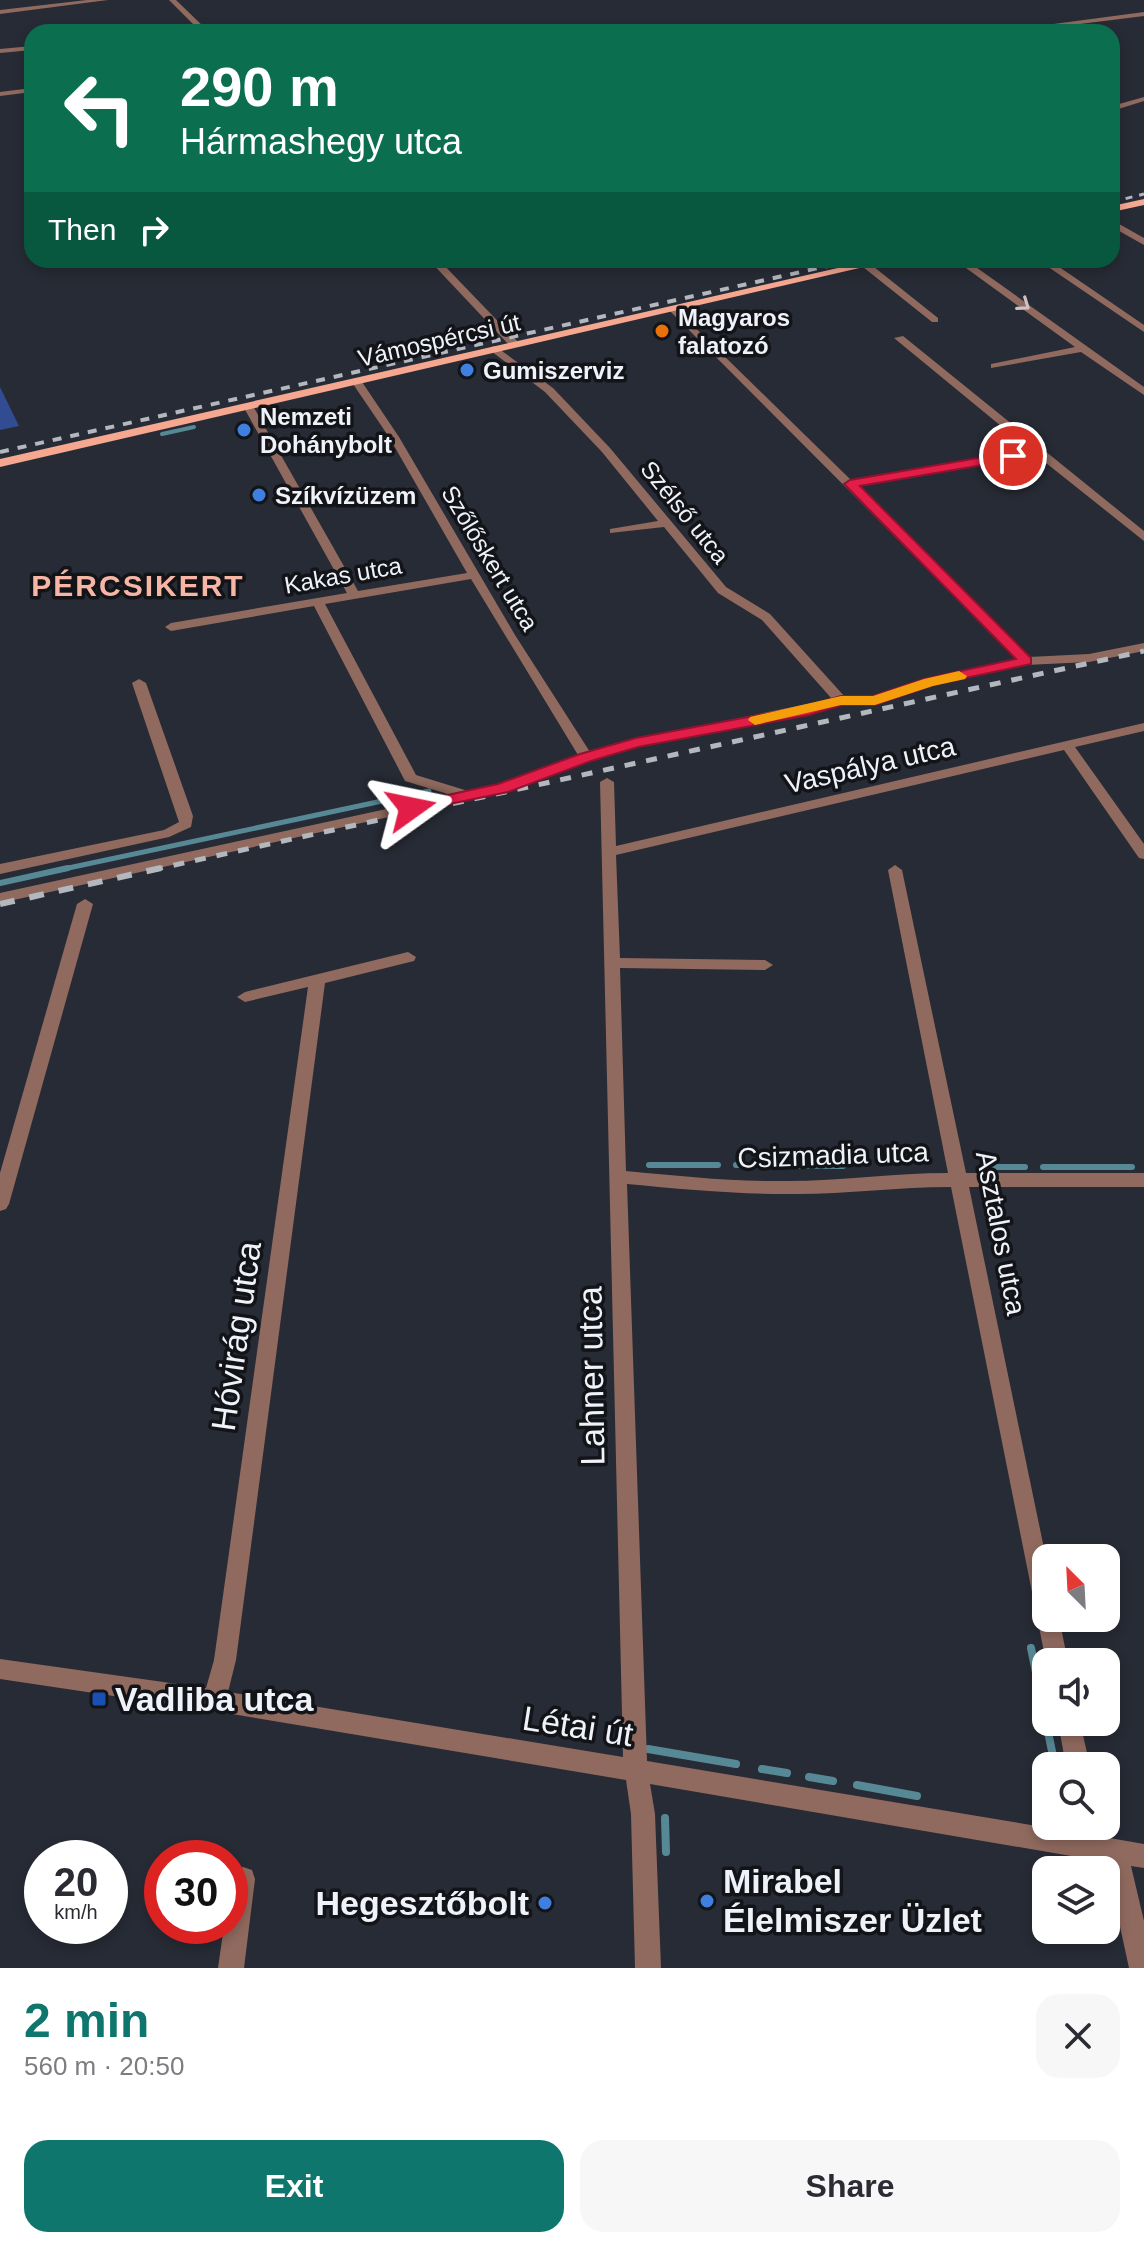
<!DOCTYPE html>
<html lang="en">
<head>
<meta charset="utf-8">
<style>
  body { margin:0; font-family:Helvetica,sans-serif; background:#f7f7f7; color:#2b2b33; height:100vh; display:flex; flex-direction:column; font-size:30px; white-space:nowrap }
  * { box-sizing:border-box; margin:0 }
  p { font-size:26px; color:#7c7c81 }
  .icon { flex:none; width:44px; height:44px; fill:none; stroke:currentColor; stroke-width:2; stroke-linecap:round; stroke-linejoin:round }
  .map { position:relative; height:1968px; overflow:hidden }
  .details { display:flex; flex-direction:column; background:#fff; flex:1 }
  .details>* { flex:none }
  .top-card { position:absolute; left:24px; top:24px; width:1096px; height:244px; border-radius:24px; box-shadow:0 4px 12px #0003; background:#0b6e4f; color:#fff; overflow:hidden }
  .needle { width:52px; rotate:336deg }
  .fabs { position:absolute; left:1032px; top:1544px; display:grid; gap:16px }
  .fabs a { display:grid; place-items:center; width:88px; height:88px; border-radius:16px; background:#fff; box-shadow:0 4px 12px #0003; font-size:40px }
  .speed { position:absolute; left:24px; top:1840px; display:flex; gap:16px; font-size:40px; font-weight:700; text-align:center }
  .speed>* { display:grid; place-content:center; width:104px; height:104px; border-radius:50%; background:#fff; box-shadow:0 4px 12px #0003; line-height:1 }
  .speed small { font-size:20px; font-weight:400 }
  .speed .limit { border:12px solid #d22; background:#fff; color:#111 }
  .pin { position:absolute; display:grid; place-items:center; width:68px; height:68px; color:#fff; margin:-34px; border:4px solid #fff; border-radius:50%; box-shadow:0 2px 8px #0007 }
  .me { position:absolute; width:88px; margin:-44px; rotate:78deg; stroke-linejoin:round; filter:drop-shadow(0 0 6px #0008) }
  .turn { display:flex; align-items:center; gap:28px; height:168px; padding:0 24px; font-size:36px }
  .turn .icon { width:104px; height:104px; stroke-width:2.5 }
  .turn b { display:block; font-size:56px; line-height:68px }
  .then { display:flex; align-items:center; height:76px; padding:0 24px; background:#0003; gap:16px; font-size:30px }
  .round { display:grid; place-items:center; flex:none; width:84px; height:84px; border-radius:24px; background:#f7f7f7 }
  .headline { display:flex; align-items:center; justify-content:space-between; height:136px; padding:0 24px }
  h1 { font-size:48px; font-weight:700; line-height:60px; color:#0f766e }
  .cta { display:flex; gap:16px; margin-top:auto; padding:16px 24px }
  .cta a { flex:1; height:92px; border-radius:24px; background:#0f766e; color:#fff; font-size:32px; font-weight:700; line-height:92px; text-align:center }
  .cta a+a { background:#f7f7f7; color:#2b2b33 }
  .map>svg:first-child { display:block }
  .lines { fill:none; stroke-linecap:round; stroke-linejoin:round }
  .stream-far3 { stroke:#568995; stroke-width:4 }
  .stream-far2 { stroke:#568995; stroke-width:5 }
  .stream-far1 { stroke:#568995; stroke-width:6 }
  .stream { stroke:#568995; stroke-width:8 }
  .building { fill:#314c90 }
  .street { fill:#906a5f; fill-rule:evenodd }
  .primary { fill:#f6a790; fill-rule:evenodd }
  .rail-far3 { stroke:#b3b7be; stroke-width:3; stroke-dasharray:7 7; stroke-linecap:butt }
  .rail-far2 { stroke:#b3b7be; stroke-width:4; stroke-dasharray:9 9; stroke-linecap:butt }
  .rail-far1 { stroke:#b3b7be; stroke-width:5; stroke-dasharray:11 11; stroke-linecap:butt }
  .rail { stroke:#b3b7be; stroke-width:6; stroke-dasharray:15 15; stroke-linecap:butt }
  .oneway { stroke:#cec2c3 }
  .route { fill:#e11d48; stroke:#92132f; stroke-width:2 }
  .slow { fill:#f59e0b }
  .food-dot { fill:#e8710a; stroke:#121418; stroke-width:3 }
  .shop-dot { fill:#3f7fe0; stroke:#121418; stroke-width:3 }
  .transit-dot { fill:#1a4fb4; stroke:#121418; stroke-width:3 }
  .labels { text-anchor:middle; dominant-baseline:central; stroke-width:7; stroke-linejoin:round; paint-order:stroke }
  .far-poi-label { font-size:24px; font-weight:bold; fill:#eff2f9; stroke:#121418; text-anchor:start }
  .far-street-label { font-size:24px; fill:#eff2f9; stroke:#121418 }
  .street-label { font-size:28px; fill:#eff2f9; stroke:#121418 }
  .far-district-label { font-size:30px; font-weight:bold; letter-spacing:2px; fill:#f6b5a5; stroke:#121418 }
  .near-street-label { font-size:34px; fill:#eff2f9; stroke:#121418 }
  .near-poi-label { font-size:34px; font-weight:bold; fill:#eff2f9; stroke:#121418; text-anchor:start }
</style>
</head>
<body>
<div class="map">
<svg width="1144" height="1968" viewBox="0 0 1144 1968">
  <rect width="100%" height="100%" fill="#272b35"/>
  <g class="lines">
    <polyline class="stream-far3" points="162,434 194,427"/>
    <polyline class="stream-far2" points="59,870 429,791"/>
    <g class="stream-far1">
      <polyline points="0,883 68,868"/>
      <polyline points="649,1165 718,1165"/>
      <polyline points="736,1165 843,1166"/>
      <polyline points="983,1167 1025,1167"/>
      <polyline points="1043,1167 1132,1167"/>
    </g>
    <g class="stream">
      <polyline points="1031,1648 1046,1722"/>
      <polyline points="1046,1722 1055,1766"/>
      <polyline points="648,1749 736,1764"/>
      <polyline points="762,1769 787,1773"/>
      <polyline points="809,1777 833,1781"/>
      <polyline points="857,1785 917,1796"/>
      <polyline points="665,1818 666,1852"/>
    </g>
  </g>
  <polygon class="building" points="0,387 19,426 0,430"/>
  <g class="lines">
    <g class="street">
      <polygon points="87,0 108,0 0,14 0,10"/>
      <polygon points="169,0 176,0 209,32 159,32 195,26"/>
      <polygon points="1144,12 1144,16 1015,32 994,32"/>
      <polygon points="32,46 32,50 0,53 0,49"/>
      <polygon points="32,88 32,92 0,96 0,92"/>
      <polygon points="1144,97 1144,101 1112,111 1112,106"/>
      <polygon points="1112,220 1144,238 1144,245 1112,227"/>
      <polygon points="429,260 439,260 519,343 519,347 511,347"/>
      <polygon points="955,260 966,260 1144,387 1144,395 1081,352 991,368 991,364 1075,347"/>
      <polygon points="1038,260 1049,260 1144,325 1144,332"/>
      <polygon points="863,263 869,263 938,318 938,322 932,322 863,267"/>
      <path d="M673,306L851,480L1030,450L894,338L903,336L1144,531V541L1036,455L857,486L1029,657L1089,654L1144,643V651L1089,662L1026,665L932,685L875,704L842,705L809,714L638,747L591,760L502,792L0,903V893L451,795L405,781L314,606L171,631L165,627L171,623L347,593L243,406L248,403L253,406L358,591L467,573L389,437L351,381L360,379L399,437L515,635L590,752L636,739L832,699L762,620L718,593L664,527L610,533V529L658,521L602,452L545,392L491,351V347L495,346L553,388L610,448L726,587L770,614L845,697L874,696L924,679L1017,659L670,311V307ZM471,579L578,755L498,785L468,791L416,775L325,604Z"/>
      <polygon points="139,679 146,683 193,816 191,827 169,837 0,874 0,864 164,830 179,822 132,683"/>
      <path d="M1144,723V731L1075,747L1144,844V859L1139,858L1064,750L616,855L620,958L765,960L773,965L765,970L620,968L626,1171C680,1176 733,1182 787,1181C841,1181 894,1173 948,1173L888,870L895,865L902,870L966,1173H1144V1187H969L1046,1558V1618H1059L1068,1662H1046L951,1187C896,1187 841,1195 786,1194C732,1194 680,1189 627,1184L647,1761L1079,1833L1078,1826H1102L1104,1837L1144,1844V1868L1131,1866L1144,1921V1968H1129L1106,1862L650,1784L655,1814L661,1968H635L631,1814L626,1780L214,1711L0,1679V1659L206,1688L214,1660L308,987L245,1002L237,997L245,992L408,952L416,957L414,961L325,983L236,1660L228,1692L623,1757L600,782L607,778L614,782L616,846Z"/>
      <polygon points="85,899 93,904 9,1204 6,1209 0,1211 0,1173 77,904"/>
      <polygon points="1058,1722 1080,1722 1090,1766 1066,1766"/>
      <polygon points="243,1867 252,1870 255,1879 244,1968 218,1968 224,1926 230,1926 230,1885 234,1870"/>
    </g>
    <g class="primary">
      <polygon points="1144,199 1144,205 1112,212 1112,206"/>
      <polygon points="873,260 894,260 0,467 0,459"/>
    </g>
    <polyline class="rail-far3" points="1112,202 1144,194"/>
    <polyline class="rail-far2" points="0,452 854,260"/>
    <polyline class="rail-far1" points="152,870 1144,651"/>
    <polyline class="rail" points="0,904 161,868"/>
  </g>
  <defs><path id="oneway-chevron" d="M-2-3.5L2.5 0L-2 3.5" fill="none" stroke-width="1.6" stroke-linecap="round" stroke-linejoin="round" transform="scale(2)"/></defs>
  <use class="oneway" href="#oneway-chevron" transform="translate(1024 305) rotate(35)"/>
  <polygon class="route" points="1013,452 1020,456 1018,459 860,486 1031,658 1031,664 933,685 875,705 842,705 809,715 638,747 591,761 508,792 411,812 402,808 411,803 498,784 580,754 636,738 807,706 841,696 873,696 924,679 1016,659 844,484 850,480"/>
  <polygon class="slow" points="959,671 967,676 965,679 933,686 875,705 841,705 755,725 748,720 750,717 841,696 873,696 924,679"/>
  <circle class="food-dot" cx="662" cy="331" r="8"/>
  <g class="shop-dot">
    <circle cx="467" cy="370" r="8"/>
    <circle cx="244" cy="430" r="8"/>
    <circle cx="259" cy="495" r="8"/>
    <circle cx="707" cy="1901" r="8"/>
    <circle cx="545" cy="1903" r="8"/>
  </g>
  <rect class="transit-dot" x="91" y="1691" width="16" height="16" rx="4"/>
  <g class="labels">
    <g class="far-poi-label">
      <text x="678" y="317">Magyaros<tspan x="678" dy="28">falatozó</tspan></text>
      <text x="483" y="370">Gumiszerviz</text>
      <text x="260" y="416">Nemzeti<tspan x="260" dy="28">Dohánybolt</tspan></text>
      <text x="275" y="495">Szíkvízüzem</text>
    </g>
    <g class="far-street-label">
      <text transform="translate(439 340) rotate(-13)">Vámospércsi út</text>
      <text transform="translate(685 512) rotate(51)">Szélső utca</text>
      <text transform="translate(490 558) rotate(59)">Szőlőskert utca</text>
      <text transform="translate(343 575) rotate(-10)">Kakas utca</text>
    </g>
    <g class="street-label">
      <text transform="translate(870 765) rotate(-13)">Vaspálya utca</text>
      <text transform="translate(833 1155) rotate(-2)">Csizmadia utca</text>
      <text transform="translate(1001 1233) rotate(79)">Asztalos utca</text>
    </g>
    <g class="far-district-label">
      <text x="138" y="585">PÉRCSIKERT</text>
    </g>
    <g class="near-street-label">
      <text transform="translate(236 1336) rotate(-82)">Hóvirág utca</text>
      <text transform="translate(591 1376) rotate(-91)">Lahner utca</text>
      <text transform="translate(578 1726) rotate(9)">Létai út</text>
    </g>
    <g class="near-poi-label">
      <text x="115" y="1699">Vadliba utca</text>
      <text x="723" y="1881">Mirabel<tspan x="723" dy="39">Élelmiszer Üzlet</tspan></text>
      <text x="529" y="1903" text-anchor="end">Hegesztőbolt</text>
    </g>
  </g>
</svg>
<div class="fabs">
<a><svg class="needle" viewBox="-14 -14 28 28"><path d="M0-13l5 13h-10z" fill="#e53935"/><path d="M0 13l5-13h-10z" fill="#7c7c81"/></svg></a>
<a><svg class="icon" aria-label="sound" viewBox="0 0 24 24"><path d="M4 9h4l5-4v14l-5-4H4zM17 9q2 3 0 6"/></svg></a>
<a><svg class="icon" aria-label="search" viewBox="0 0 24 24"><circle cx="10" cy="10" r="6"/><path d="M15 15l6 6"/></svg></a>
<a><svg class="icon" aria-label="layers" viewBox="0 0 24 24"><path d="M12 4l9 5-9 5-9-5zM3 14l9 5 9-5"/></svg></a>
</div>
<div class="speed"><div>20<small>km/h</small></div><div class="limit">30</div></div>
<div class="pin" style="left:1013px;top:456px;background:#d93025"><svg class="icon" aria-label="arrive" viewBox="0 0 24 24"><path d="M6 21V4h12l-3 4 3 4H6"/></svg></div>
<svg class="me" style="left:411px;top:808px" viewBox="-20 -20 40 40"><path d="M0-17L14 15 0 8-14 15z" fill="#e11d48" stroke="#fff" stroke-width="4"/></svg>
<div class="top-card">
<div class="turn"><svg class="icon" aria-label="left" viewBox="0 0 24 24"><path d="M17 20v-9H6M10 6l-5 5 5 5"/></svg><div><b>290 m</b>Hármashegy utca</div></div>
<div class="then">Then<svg class="icon" aria-label="right" viewBox="0 0 24 24"><path d="M7 20v-9h11M14 6l5 5-5 5"/></svg></div>
</div>
</div>
<section class="details">
<div class="headline"><div><h1>2 min</h1><p>560 m · 20:50</p></div><a class="round"><svg class="icon" aria-label="close" viewBox="0 0 24 24"><path d="M6 6l12 12M18 6L6 18"/></svg></a></div>
<div class="cta"><a>Exit</a><a>Share</a></div>
</section>
</body>
</html>
